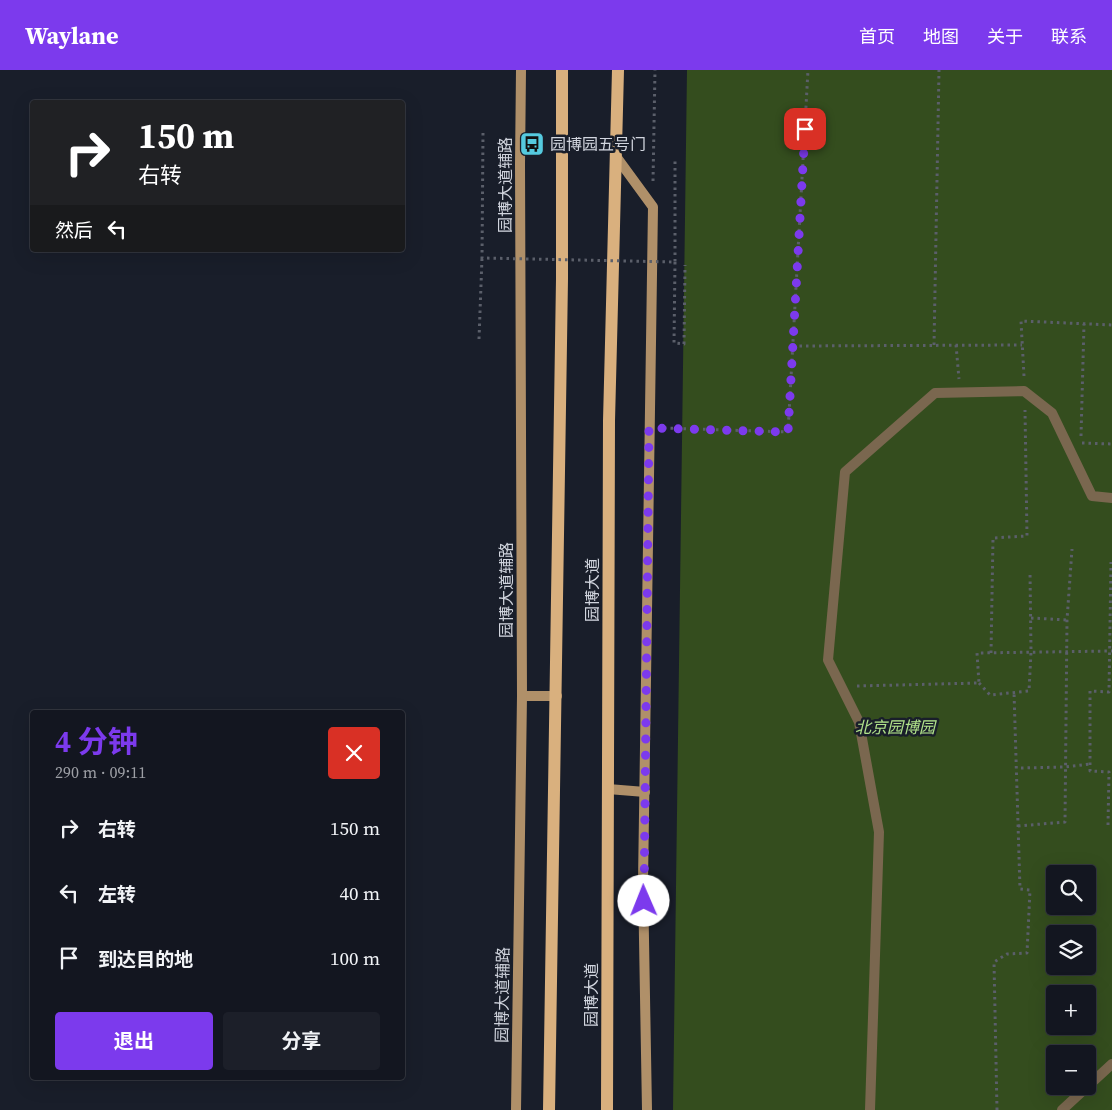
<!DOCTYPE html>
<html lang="zh">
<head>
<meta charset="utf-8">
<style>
  body { margin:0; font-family:"Source Serif 4","Noto Sans SC",serif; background:#1c1f29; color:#f1f3f6; height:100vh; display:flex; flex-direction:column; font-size:19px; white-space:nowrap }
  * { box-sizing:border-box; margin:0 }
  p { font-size:16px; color:#9d9fa5 }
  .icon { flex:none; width:28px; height:28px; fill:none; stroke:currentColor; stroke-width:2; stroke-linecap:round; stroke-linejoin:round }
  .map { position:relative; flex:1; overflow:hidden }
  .side { position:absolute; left:30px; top:640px; width:375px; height:370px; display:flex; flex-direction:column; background:#131620; border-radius:5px; box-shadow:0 5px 20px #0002,0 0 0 1px #32353e }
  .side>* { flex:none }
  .guide { position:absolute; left:30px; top:30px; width:375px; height:152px; border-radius:5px; box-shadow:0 5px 20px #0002,0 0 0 1px #32353e; background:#202124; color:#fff; overflow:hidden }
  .buttons { position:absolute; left:1046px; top:795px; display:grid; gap:10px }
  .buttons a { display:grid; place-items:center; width:50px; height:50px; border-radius:5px; background:#131620; box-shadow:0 5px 20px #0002,0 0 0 1px #32353e; font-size:25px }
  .pin { position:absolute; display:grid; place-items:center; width:42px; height:42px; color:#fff; margin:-21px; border-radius:10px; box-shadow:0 2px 8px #0006 }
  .me { position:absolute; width:55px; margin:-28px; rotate:359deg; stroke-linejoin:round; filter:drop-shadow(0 0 4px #0008) }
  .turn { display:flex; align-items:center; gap:18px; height:105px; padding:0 25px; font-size:22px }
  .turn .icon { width:65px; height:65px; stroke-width:2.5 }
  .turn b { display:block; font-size:35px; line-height:42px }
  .then { display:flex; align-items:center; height:48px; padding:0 25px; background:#0003; gap:10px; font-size:19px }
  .round { display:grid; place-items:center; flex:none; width:52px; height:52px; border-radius:5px; background:#1c1f29 }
  .head { display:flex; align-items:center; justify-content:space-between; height:85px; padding:0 25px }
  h1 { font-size:30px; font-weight:700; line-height:38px; color:#7c3aed }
  .primary-button { display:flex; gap:10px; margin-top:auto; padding:10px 25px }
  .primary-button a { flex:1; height:58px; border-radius:5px; background:#7c3aed; color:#fff; font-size:20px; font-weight:700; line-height:58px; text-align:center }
  .primary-button a+a { background:#1c1f29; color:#f1f3f6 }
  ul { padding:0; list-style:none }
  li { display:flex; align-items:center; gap:15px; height:65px; padding:0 25px }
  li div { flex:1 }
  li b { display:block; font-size:19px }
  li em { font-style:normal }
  header { display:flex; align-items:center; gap:30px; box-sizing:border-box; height:70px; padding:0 25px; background:#7c3aed; color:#fff }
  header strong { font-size:24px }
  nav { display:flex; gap:28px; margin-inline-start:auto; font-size:18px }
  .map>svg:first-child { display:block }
  .green { fill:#344d1e; fill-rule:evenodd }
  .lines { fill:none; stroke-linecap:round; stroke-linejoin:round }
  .path { stroke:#5b5f6a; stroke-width:3; stroke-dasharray:2.5 4; stroke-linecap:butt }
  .lane { stroke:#7a674f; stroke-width:10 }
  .secondary { stroke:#b09069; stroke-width:10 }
  .primary { stroke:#d9b07e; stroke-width:12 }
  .path-bridge { stroke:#5b5f6a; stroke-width:3; stroke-dasharray:2.5 4; stroke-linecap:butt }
  .route { stroke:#7c3aed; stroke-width:9; stroke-dasharray:0 16.2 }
  .labels { text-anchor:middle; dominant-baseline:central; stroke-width:5; stroke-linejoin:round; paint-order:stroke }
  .poi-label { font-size:16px; fill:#d1d5de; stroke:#191e2a; text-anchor:start }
  .street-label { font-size:16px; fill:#d1d5de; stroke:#191e2a }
  .park-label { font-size:16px; font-style:italic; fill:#b1e38b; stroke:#191e2a }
</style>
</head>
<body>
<header>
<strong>Waylane</strong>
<nav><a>首页</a><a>地图</a><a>关于</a><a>联系</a></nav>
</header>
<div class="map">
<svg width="1112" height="1040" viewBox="0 0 1112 1040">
  <rect width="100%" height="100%" fill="#191e2a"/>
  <path class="green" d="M687,0H1112V1040H673ZM1055,804H1088V836H1055ZM1055,864H1088V896H1055ZM1055,924H1088V956H1055ZM1055,984H1088V1016H1055Z"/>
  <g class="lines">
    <g class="path">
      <polyline points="653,111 655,0"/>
      <polyline points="675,192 674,273 684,274 685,195"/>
      <polyline points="479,269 482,188"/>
      <polyline points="934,275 939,0"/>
      <polyline points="956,275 959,309"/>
      <polyline points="793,276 1022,275"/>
      <polyline points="1024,306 1021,251 1112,255"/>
      <polyline points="664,358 788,362 808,0"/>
      <polyline points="1081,366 1084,254"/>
      <polyline points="1082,373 1112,374"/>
      <polyline points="1031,548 1067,550"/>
      <polyline points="991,583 993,468 1027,466 1025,340"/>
      <polyline points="979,613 990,625 1029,621 1031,582 1030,502"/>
      <polyline points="857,616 979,613 977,583 1112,581"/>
      <polyline points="1021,698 1065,697 1090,694"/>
      <polyline points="1108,755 1109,702 1090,701 1090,621 1109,622 1111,492"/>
      <polyline points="1018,756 1065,752 1067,550 1072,479"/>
      <polyline points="997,1040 994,892 1007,884 1027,883 1030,820 1020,819 1014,622"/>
    </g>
    <g class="lane">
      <polyline points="870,1040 879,762 859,652 828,590 845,402 935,323 1024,321 1052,343 1092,426 1112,428"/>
      <polyline points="1062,1040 1112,994"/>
    </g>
    <g class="secondary">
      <polyline points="615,85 653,137 643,812 647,1040"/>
      <polyline points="522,626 557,626"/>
      <polyline points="608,719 645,722"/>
      <polyline points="516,1040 522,626 520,94 521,0"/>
    </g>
    <g class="primary">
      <polyline points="549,1040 562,209 562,0"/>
      <polyline points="607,1040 609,351 618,0"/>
    </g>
    <polyline class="path-bridge" points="483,63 482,188 675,192 675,91"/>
  </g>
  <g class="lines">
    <polyline class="route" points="644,831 649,358 788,362 805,59"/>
  </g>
  <defs>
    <symbol id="bus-square" viewBox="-11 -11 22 22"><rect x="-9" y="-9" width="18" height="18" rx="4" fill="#55cadf" stroke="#191e2a"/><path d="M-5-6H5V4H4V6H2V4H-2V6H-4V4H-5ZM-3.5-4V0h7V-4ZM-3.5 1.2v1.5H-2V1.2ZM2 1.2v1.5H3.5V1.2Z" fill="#111"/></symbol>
  </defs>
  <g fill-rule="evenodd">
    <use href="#bus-square" x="518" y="60" width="28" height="28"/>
  </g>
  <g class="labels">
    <g class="poi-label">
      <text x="550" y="74">园博园五号门</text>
    </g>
    <g class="street-label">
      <text transform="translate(505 115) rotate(-90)">园博大道辅路</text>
      <text transform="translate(506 520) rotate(-90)">园博大道辅路</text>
      <text transform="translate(592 520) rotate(-90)">园博大道</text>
      <text transform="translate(502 925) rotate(-89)">园博大道辅路</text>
      <text transform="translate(591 925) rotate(-90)">园博大道</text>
    </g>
    <g class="park-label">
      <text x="895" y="657">北京园博园</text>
    </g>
  </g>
</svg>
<div class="buttons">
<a><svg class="icon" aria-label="search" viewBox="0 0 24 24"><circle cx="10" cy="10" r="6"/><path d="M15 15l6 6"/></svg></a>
<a><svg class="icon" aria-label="layers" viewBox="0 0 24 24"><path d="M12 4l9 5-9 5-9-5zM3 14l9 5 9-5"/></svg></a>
<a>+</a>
<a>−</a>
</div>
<div class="pin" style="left:805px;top:59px;background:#d93025"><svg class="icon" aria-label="arrive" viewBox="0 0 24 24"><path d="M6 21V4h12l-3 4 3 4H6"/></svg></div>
<svg class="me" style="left:644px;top:831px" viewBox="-20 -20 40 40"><circle r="19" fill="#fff"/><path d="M0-13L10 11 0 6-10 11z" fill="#7c3aed"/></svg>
<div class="guide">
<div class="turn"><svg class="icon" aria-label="right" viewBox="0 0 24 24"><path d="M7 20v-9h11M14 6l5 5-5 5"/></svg><div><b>150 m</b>右转</div></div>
<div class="then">然后<svg class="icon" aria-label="left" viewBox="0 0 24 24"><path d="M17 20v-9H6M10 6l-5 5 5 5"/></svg></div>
</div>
<section class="side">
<div class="head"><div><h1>4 分钟</h1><p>290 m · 09:11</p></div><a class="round" style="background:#d93025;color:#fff"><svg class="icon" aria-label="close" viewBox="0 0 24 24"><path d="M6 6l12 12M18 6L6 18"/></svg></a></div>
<ul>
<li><svg class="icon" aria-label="right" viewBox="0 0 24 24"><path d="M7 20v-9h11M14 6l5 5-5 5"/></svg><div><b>右转</b></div><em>150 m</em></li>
<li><svg class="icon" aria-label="left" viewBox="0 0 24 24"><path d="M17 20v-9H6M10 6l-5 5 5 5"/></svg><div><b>左转</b></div><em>40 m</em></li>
<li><svg class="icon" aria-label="arrive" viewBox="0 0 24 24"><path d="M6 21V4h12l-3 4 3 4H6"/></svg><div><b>到达目的地</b></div><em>100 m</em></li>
</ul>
<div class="primary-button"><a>退出</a><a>分享</a></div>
</section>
</div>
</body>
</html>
